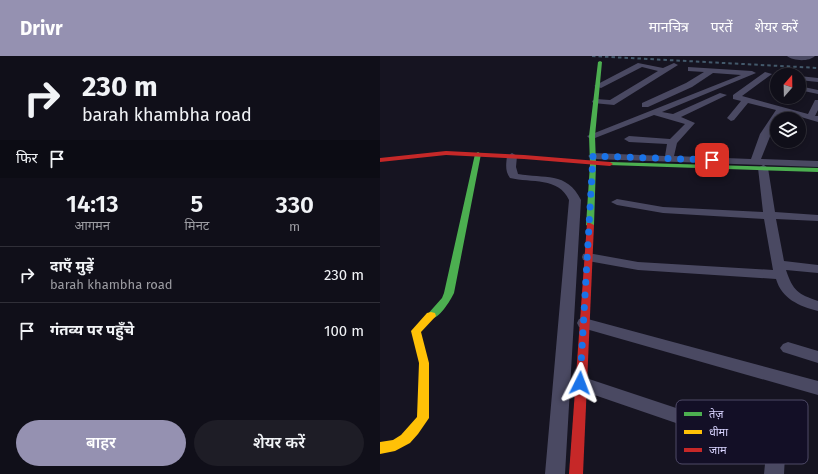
<!DOCTYPE html>
<html lang="hi">
<head>
<meta charset="utf-8">
<style>
  body { margin:0; font-family:"Fira Sans","Noto Sans Devanagari",sans-serif; background:#1e1d26; color:#f1f3f6; height:100vh; display:flex; flex-direction:column; font-size:15px; white-space:nowrap }
  * { box-sizing:border-box; margin:0 }
  p { font-size:13px; color:#9c9ca2 }
  .icon { flex:none; width:22px; height:22px; fill:none; stroke:currentColor; stroke-width:2; stroke-linecap:round; stroke-linejoin:round }
  .map { position:relative; flex:1; overflow:hidden }
  .details { display:flex; flex-direction:column; background:#100f19; width:380px }
  .details>* { flex:none }
  .guide { background:#100f19; color:#f1f3f6; overflow:hidden }
  .needle { width:26px; rotate:20deg }
  .controls { position:absolute; left:390px; top:12px; display:grid; gap:8px }
  .controls a { display:grid; place-items:center; width:36px; height:36px; border-radius:50%; background:#100f19; box-shadow:0 2px 6px #0003,0 0 0 1px #302f38; font-size:20px }
  .pin { position:absolute; display:grid; place-items:center; width:34px; height:34px; color:#fff; margin:-17px; border-radius:8px; box-shadow:0 2px 6px #0006 }
  .me { position:absolute; width:44px; margin:-22px; rotate:3deg; stroke-linejoin:round; filter:drop-shadow(0 0 3px #0008) }
  .turn { display:flex; align-items:center; gap:14px; height:84px; padding:0 16px; font-size:18px }
  .turn .icon { width:52px; height:52px; stroke-width:2.5 }
  .turn b { display:block; font-size:28px; line-height:34px }
  .then { display:flex; align-items:center; height:38px; padding:0 16px; background:#0003; gap:8px; font-size:15px }
  .eta { display:flex; justify-content:space-evenly; align-items:center; height:68px; text-align:center }
  .eta b { font-size:24px; font-weight:600; line-height:28px }
  .action { display:flex; gap:8px; margin-top:auto; padding:8px 16px }
  .action a { flex:1; height:46px; border-radius:24px; background:#9591b1; color:#fff; font-size:16px; font-weight:600; line-height:46px; text-align:center }
  .action a+a { background:#1e1d26; color:#f1f3f6 }
  ul { padding:0; list-style:none }
  li { display:flex; align-items:center; gap:12px; height:56px; padding:0 16px; border-top:1px solid #302f38 }
  li div { flex:1 }
  li b { display:block; font-size:15px }
  li em { font-style:normal }
  header { display:flex; align-items:center; gap:24px; box-sizing:border-box; height:56px; padding:0 20px; background:#9591b1; color:#fff }
  header strong { font-size:19px }
  nav { display:flex; gap:22px; margin-inline-start:auto; font-size:14px }
  main { display:flex; flex:1; min-height:0 }
  .map>svg:first-child { display:block }
  .lines { fill:none; stroke-linecap:round; stroke-linejoin:round }
  .street { fill:#4a4962; fill-rule:evenodd }
  .fast { fill:#4caf50; fill-rule:evenodd }
  .slow { fill:#ffc107; fill-rule:evenodd }
  .jam { fill:#c62828; fill-rule:evenodd }
  .rail { stroke:#43596b; stroke-width:2; stroke-dasharray:3.5 3; stroke-linecap:butt }
  .route { stroke:#1a73e8; stroke-width:7; stroke-dasharray:0 12.6 }
  .key { fill:#130f26; stroke:#4e4a67; stroke-width:1 }
  .key-label { font-size:11px; fill:#d9d4ff }
</style>
</head>
<body>
<header>
<strong>Drivr</strong>
<nav><a>मानचित्र</a><a>परतें</a><a>शेयर करें</a></nav>
</header>
<main>
<section class="details">
<div class="guide">
<div class="turn"><svg class="icon" aria-label="right" viewBox="0 0 24 24"><path d="M7 20v-9h11M14 6l5 5-5 5"/></svg><div><b>230 m</b>barah khambha road</div></div>
<div class="then">फिर<svg class="icon" aria-label="arrive" viewBox="0 0 24 24"><path d="M6 21V4h12l-3 4 3 4H6"/></svg></div>
</div>
<div class="eta">
<div><b>14:13</b><p>आगमन</p></div>
<div><b>5</b><p>मिनट</p></div>
<div><b>330</b><p>m</p></div>
</div>
<ul>
<li><svg class="icon" aria-label="right" viewBox="0 0 24 24"><path d="M7 20v-9h11M14 6l5 5-5 5"/></svg><div><b>दाएँ मुड़ें</b><p>barah khambha road</p></div><em>230 m</em></li>
<li><svg class="icon" aria-label="arrive" viewBox="0 0 24 24"><path d="M6 21V4h12l-3 4 3 4H6"/></svg><div><b>गंतव्य पर पहुँचे</b></div><em>100 m</em></li>
</ul>
<div class="action"><a>बाहर</a><a>शेयर करें</a></div>
</section>
<div class="map">
<svg width="438" height="418" viewBox="0 0 438 418">
  <rect width="100%" height="100%" fill="#161421"/>
  <g class="lines">
    <g class="street">
      <path d="M407,0H435C429,6 413,5 407,0Z"/>
      <polygon points="258,7 283,12 294,7 298,9 234,49 213,47 212,45 216,43 230,44 278,15 262,11 221,32 214,30"/>
      <path d="M308,11L372,15L376,17L282,56L293,58L340,37L347,39L301,61L315,67L297,87L294,100L371,103L380,78L396,54L368,47L354,64L351,65L347,62L361,45L353,43V39L385,16L392,18L362,40L428,58L435,44H438V54L435,60H438V66L404,56L399,63H397L381,103L438,105V111L384,109L388,112L395,156L438,159V165L396,163L404,205L438,209V217L406,214C413,235 418,238 438,245V255C419,250 402,243 396,223L258,214L208,205L203,204L202,201L203,198L208,197L258,206L393,214L384,163L283,157L237,149L231,146L237,143L283,151L383,156L378,112L383,109L213,103L208,100L213,97L285,100L287,88L249,86L244,83L249,80L290,83L305,68L274,59L215,82H209L207,80L361,19L333,17L312,31L268,51H262V47L306,27L324,16L308,15Z"/>
      <polygon points="419,20 438,22 438,26 419,24"/>
      <polygon points="419,30 438,34 438,38 419,34"/>
      <path d="M132,97L137,100L136,111L138,118C164,123 187,115 201,144L185,418H165L189,144C179,121 151,127 130,122C125,115 126,109 127,100Z"/>
      <polygon points="204,262 438,325 438,339 199,271 197,267 199,263"/>
      <polygon points="408,286 438,295 438,307 403,296 400,292 403,288"/>
      <polygon points="200,320 398,386 405,400 404,418 384,418 386,398 194,332 192,327 194,322"/>
    </g>
    <g class="fast">
      <polygon points="220,5 222,6 215,80 216,108 214,169 210,171 206,169 210,108 209,80 218,6"/>
      <path d="M98,96L101,98L74,237C70,245 58,266 47,263L46,260L62,242L64,237L95,98Z"/>
      <polygon points="230,106 438,112 438,116 228,109 228,107"/>
    </g>
    <polygon class="slow" points="51,256 55,257 56,260 41,276 49,307 49,362 38,378 30,387 15,395 0,398 0,386 13,384 21,379 37,361 39,307 31,275 47,257"/>
    <g class="jam">
      <polygon points="66,95 144,99 230,106 233,108 230,110 144,103 66,99 0,106 0,102"/>
      <polygon points="207,167 210,167 214,169 203,418 189,418"/>
    </g>
    <polyline class="rail" points="212,0 438,12"/>
  </g>
  <g class="lines">
    <polyline class="route" points="200,327 213,100 332,104"/>
  </g>
  <rect x="296" y="344" width="132" height="64" rx="6" class="key"/>
  <rect x="304" y="356" width="18" height="4" fill="#4caf50"/>
  <rect x="304" y="374" width="18" height="4" fill="#ffc107"/>
  <rect x="304" y="392" width="18" height="4" fill="#c62828"/>
  <g class="key-label">
    <text x="329" y="362">तेज़</text>
    <text x="329" y="380">धीमा</text>
    <text x="329" y="398">जाम</text>
  </g>
</svg>
<div class="controls">
<a><svg class="needle" viewBox="-14 -14 28 28"><path d="M0-13l5 13h-10z" fill="#e53935"/><path d="M0 13l5-13h-10z" fill="#9c9ca2"/></svg></a>
<a><svg class="icon" aria-label="layers" viewBox="0 0 24 24"><path d="M12 4l9 5-9 5-9-5zM3 14l9 5 9-5"/></svg></a>
</div>
<div class="pin" style="left:332px;top:104px;background:#d93025"><svg class="icon" aria-label="arrive" viewBox="0 0 24 24"><path d="M6 21V4h12l-3 4 3 4H6"/></svg></div>
<svg class="me" style="left:200px;top:327px" viewBox="-20 -20 40 40"><path d="M0-17L14 15 0 8-14 15z" fill="#1a73e8" stroke="#fff" stroke-width="4"/></svg>
</div>
</main>
</body>
</html>
